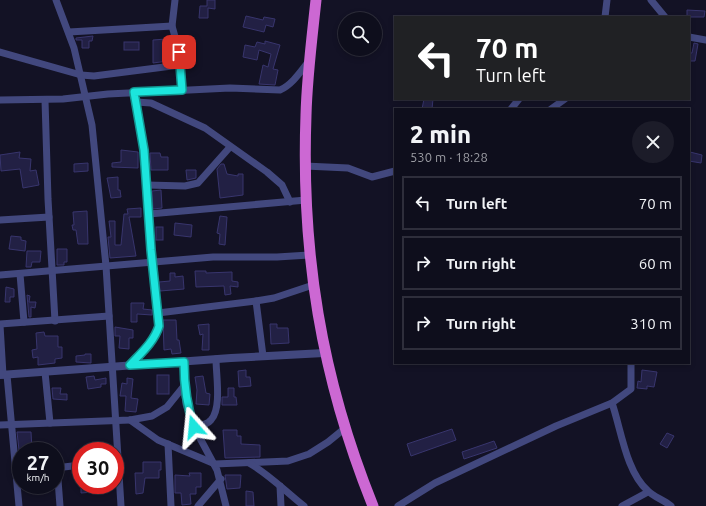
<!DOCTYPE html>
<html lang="en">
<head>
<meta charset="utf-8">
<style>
  body { margin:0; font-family:Ubuntu,sans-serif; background:#1c1c29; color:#f1f3f6; height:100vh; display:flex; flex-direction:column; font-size:15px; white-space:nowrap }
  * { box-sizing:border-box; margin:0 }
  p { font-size:13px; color:#9b9ca3 }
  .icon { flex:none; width:22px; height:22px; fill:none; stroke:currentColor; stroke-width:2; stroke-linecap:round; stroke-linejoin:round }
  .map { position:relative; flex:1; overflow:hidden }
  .side { position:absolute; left:394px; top:108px; width:296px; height:256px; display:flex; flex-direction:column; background:#0e0e1c; border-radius:0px; box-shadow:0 2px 6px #0003,0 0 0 1px #2e2e3b }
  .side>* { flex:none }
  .hud { position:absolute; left:394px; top:16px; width:296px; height:84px; border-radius:0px; box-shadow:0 2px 6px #0003,0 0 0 1px #2e2e3b; background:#202124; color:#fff; overflow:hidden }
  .tools { position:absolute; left:338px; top:12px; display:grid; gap:8px }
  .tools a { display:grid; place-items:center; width:44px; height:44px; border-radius:50%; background:#0e0e1c; box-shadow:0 2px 6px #0003,0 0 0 1px #2e2e3b; font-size:20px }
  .speed { position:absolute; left:12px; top:442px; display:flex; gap:8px; font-size:20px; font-weight:700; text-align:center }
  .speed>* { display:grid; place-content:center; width:52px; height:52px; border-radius:50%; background:#0e0e1c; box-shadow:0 2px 6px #0003,0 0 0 1px #2e2e3b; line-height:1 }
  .speed small { font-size:10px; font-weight:400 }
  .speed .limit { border:6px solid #d22; background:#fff; color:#111 }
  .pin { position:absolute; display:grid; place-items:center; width:34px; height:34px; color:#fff; margin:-17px; border-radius:8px; box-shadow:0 2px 6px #0006 }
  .me { position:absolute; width:44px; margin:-22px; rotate:342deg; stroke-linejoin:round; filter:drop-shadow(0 0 3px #0008) }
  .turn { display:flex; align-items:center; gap:14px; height:84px; padding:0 16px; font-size:18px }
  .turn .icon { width:52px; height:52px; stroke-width:2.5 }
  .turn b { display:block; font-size:28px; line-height:34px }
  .round { display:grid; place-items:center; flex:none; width:42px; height:42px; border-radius:21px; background:#1c1c29 }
  .summary { display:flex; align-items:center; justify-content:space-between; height:68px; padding:0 16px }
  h1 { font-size:24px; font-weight:800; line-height:30px }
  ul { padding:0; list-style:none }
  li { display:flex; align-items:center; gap:12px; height:54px; margin:0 8px 6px; padding:0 8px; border:2px solid #2e2e3b; border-radius:0px }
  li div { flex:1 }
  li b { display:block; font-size:15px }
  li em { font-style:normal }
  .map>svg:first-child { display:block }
  .building { fill:#222044; stroke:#38356d }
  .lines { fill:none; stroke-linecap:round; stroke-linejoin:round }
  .minor { stroke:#42487e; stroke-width:7 }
  .tertiary { stroke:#42487e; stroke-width:8 }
  .trunk { stroke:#cc68d3; stroke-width:11 }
  .route-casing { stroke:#129590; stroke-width:10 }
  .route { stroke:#1ce5dd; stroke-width:7 }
</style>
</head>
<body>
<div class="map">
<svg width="706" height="506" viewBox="0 0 706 506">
  <rect width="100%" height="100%" fill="#131225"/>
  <g class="building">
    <polygon points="207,0 215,0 215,9 208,8 208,18 199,18 200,6 207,6"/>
    <polygon points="687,10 705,11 704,17 687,17"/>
    <polygon points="246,16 263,20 264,17 275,19 273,27 266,25 264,32 243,27"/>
    <polygon points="93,36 92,41 89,41 89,48 82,48 82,40 76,40 76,38"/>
    <polygon points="166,39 168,61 153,63 153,40"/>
    <polygon points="265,41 280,45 273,69 278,70 275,85 259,84 263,65 268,67 271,54 259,50 257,60 243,57 245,45 255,47 257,42 265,44"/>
    <rect x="124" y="42" width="15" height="8"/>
    <polygon points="694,43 698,44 695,61 689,61 689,53 692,53"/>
    <polygon points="424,99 433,99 432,109 422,109"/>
    <polygon points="121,150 138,152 138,168 112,167 112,163 121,162"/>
    <polygon points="20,152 19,158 31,159 30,171 36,170 39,185 23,188 20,169 1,171 0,155"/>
    <polygon points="690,152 702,155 701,163 689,161"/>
    <polygon points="150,153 160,153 161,157 168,157 168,170 151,170"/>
    <polygon points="88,163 88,171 74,172 74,164"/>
    <polygon points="221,164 224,164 227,174 238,176 238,174 243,174 243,195 220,198 217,169"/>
    <polygon points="186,170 196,170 196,178 187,180"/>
    <polygon points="118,177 118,190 120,190 121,197 111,198 107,178"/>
    <polygon points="161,190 162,208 153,209 152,191"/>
    <polygon points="141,208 141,217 129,217 136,256 110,258 108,237 111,237 109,221 115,221 115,245 121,245 124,214 128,214 127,209"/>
    <polygon points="87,211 88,244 78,244 76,230 73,230 72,225 74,225 73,212"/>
    <polygon points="220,216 227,217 225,245 219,244 220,234 217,233"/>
    <polygon points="175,223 192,225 191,237 174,235"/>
    <rect x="156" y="227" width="7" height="13"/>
    <polygon points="11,236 21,237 21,240 26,241 25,251 9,249"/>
    <polygon points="57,249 67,249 67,262 64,262 64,265 57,265"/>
    <polygon points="27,251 41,251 40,262 32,262 31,267 26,267"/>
    <polygon points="195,271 206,271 206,273 232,272 232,281 238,282 238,287 230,286 231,294 225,295 224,286 196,287"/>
    <polygon points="170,273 175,273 175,277 183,276 184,289 160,291 159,282 170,281"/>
    <polygon points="6,287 14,289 14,297 10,297 10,302 5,302"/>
    <polygon points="27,295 30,296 29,302 36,302 35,308 31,307 31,317 29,317"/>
    <polygon points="131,303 144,303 143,309 152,310 152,315 137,314 137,322 131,322"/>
    <polygon points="163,320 176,320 177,340 179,340 181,353 172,354 171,349 164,350"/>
    <polygon points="209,324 209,350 202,350 203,334 200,335 198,325"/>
    <polygon points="270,324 277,324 277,328 288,328 289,343 271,344"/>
    <polygon points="115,327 133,330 133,338 129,338 129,349 119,348 120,336 115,336"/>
    <polygon points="44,332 45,336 58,336 58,347 62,347 62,358 55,359 55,363 38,365 38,357 33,358 32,350 37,349 36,333"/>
    <polygon points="85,354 91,354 91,363 76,362 76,356 85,355"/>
    <polygon points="246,370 246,377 250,377 251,386 239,387 238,371"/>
    <polygon points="642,370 657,372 654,387 647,386 647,389 637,388 638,381 641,382"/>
    <rect x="157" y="375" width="12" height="19"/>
    <polygon points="94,376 95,380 106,378 106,384 101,384 101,387 88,389 86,377"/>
    <polygon points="203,376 206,393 210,394 209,405 196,404 197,390 195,377"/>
    <polygon points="127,378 133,379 131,398 138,399 136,412 125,411 126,396 120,396 122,383 127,384"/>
    <polygon points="52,388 61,388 60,394 67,394 67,400 53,399"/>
    <polygon points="228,388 234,388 234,397 236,397 237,405 222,405 222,397 228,397"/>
    <polygon points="452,429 456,440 411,456 407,444"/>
    <polygon points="223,430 237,430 237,436 241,436 241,444 260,445 260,457 225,458"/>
    <polygon points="17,432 31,432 32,450 19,450"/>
    <polygon points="667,433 674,436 667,448 660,444"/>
    <polygon points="494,441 497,448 464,459 462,452"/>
    <polygon points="143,462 161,462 161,470 159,470 159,478 145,478 143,493 136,494 135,473 143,473"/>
    <polygon points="189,473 201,473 201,487 196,487 196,494 190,494 191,504 182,505 181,493 175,493 175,475 190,476"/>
    <polygon points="225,475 241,475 240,488 227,489"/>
    <polygon points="81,485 93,485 93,492 81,493"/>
    <polygon points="246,491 253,492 254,506 246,506"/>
  </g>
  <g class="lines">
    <g class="minor">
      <polyline points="56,0 74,48 92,125 106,266 121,506"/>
      <polyline points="175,0 172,26 179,51 182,90"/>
      <polyline points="651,0 665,17"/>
      <polyline points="605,17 607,0"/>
      <polyline points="69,32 172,26"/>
      <polyline points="689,37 706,40"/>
      <polyline points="0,52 81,75 94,76 180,65"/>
      <path d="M0,100L63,99L108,94L230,88L280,90C292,85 301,71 309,61"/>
      <polyline points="45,100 48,199 55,321"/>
      <polyline points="136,102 151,103 205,128 267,172 282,185 290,202"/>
      <polyline points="511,109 519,99"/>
      <polyline points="551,109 565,99"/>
      <polyline points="305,166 348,168 372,177 395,171"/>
      <polyline points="147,185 185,186 198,183 230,147"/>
      <polyline points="149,214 306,200"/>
      <polyline points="0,220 49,217"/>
      <polyline points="20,274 24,322"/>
      <polyline points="0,275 213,257 277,257 309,255"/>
      <polyline points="256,301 263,356"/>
      <polyline points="158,313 256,301 274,298 313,285"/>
      <polyline points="0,324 109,316"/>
      <polyline points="0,325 3,375"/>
      <polyline points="184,362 184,386 186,404 194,427 217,470 226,506"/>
      <path d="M130,365C141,353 154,342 159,326L151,250L145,159L134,92"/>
      <polyline points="45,372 50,423"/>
      <polyline points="7,375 19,506"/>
      <path d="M612,403C621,429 626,472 648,491C654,497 664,500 671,506"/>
      <polyline points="130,420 158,440 215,464 288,461 309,454 328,442 344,429"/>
      <polyline points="0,425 130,420 152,416 167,407 184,386"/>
      <path d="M194,427C199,426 207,425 211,420C222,408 216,375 216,359"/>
      <polyline points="168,444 171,506"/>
      <path d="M249,463C270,475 286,492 304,506"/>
      <polyline points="57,467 60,506"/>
      <polyline points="55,468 81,465"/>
      <polyline points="280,486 281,506"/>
      <polyline points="198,506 221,479"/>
      <polyline points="398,506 435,483 556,426 612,403 631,389 631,363"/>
      <polyline points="622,506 648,492"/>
    </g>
    <polyline class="tertiary" points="0,375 231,358 324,353"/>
    <path class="trunk" d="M316,0C312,38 307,76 306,115C301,253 321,377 373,506"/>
  </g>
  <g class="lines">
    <defs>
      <path id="route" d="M179,52L182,90L134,92L144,150L151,250L159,326C154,342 141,353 130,365L184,362C184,385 186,404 194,427"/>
    </defs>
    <use href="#route" class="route-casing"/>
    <use href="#route" class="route"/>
  </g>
</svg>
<div class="tools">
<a><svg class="icon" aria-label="search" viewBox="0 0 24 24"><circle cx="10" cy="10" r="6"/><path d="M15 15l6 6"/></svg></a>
</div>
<div class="speed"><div>27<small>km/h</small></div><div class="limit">30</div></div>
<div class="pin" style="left:179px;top:52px;background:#d93025"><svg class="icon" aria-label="arrive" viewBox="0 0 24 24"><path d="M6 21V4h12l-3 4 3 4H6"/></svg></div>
<svg class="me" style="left:194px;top:427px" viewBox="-20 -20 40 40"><path d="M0-17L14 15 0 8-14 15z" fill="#1ce5dd" stroke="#fff" stroke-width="4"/></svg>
<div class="hud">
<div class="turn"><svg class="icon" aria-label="left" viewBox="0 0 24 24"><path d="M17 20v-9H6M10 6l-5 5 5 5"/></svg><div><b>70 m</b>Turn left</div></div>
</div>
<section class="side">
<div class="summary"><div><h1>2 min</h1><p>530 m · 18:28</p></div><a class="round"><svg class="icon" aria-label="close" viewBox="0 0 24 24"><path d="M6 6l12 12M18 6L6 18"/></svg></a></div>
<ul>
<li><svg class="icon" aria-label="left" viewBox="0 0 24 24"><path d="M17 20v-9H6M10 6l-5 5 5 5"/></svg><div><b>Turn left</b></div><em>70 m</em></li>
<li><svg class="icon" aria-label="right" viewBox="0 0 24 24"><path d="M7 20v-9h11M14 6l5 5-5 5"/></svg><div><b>Turn right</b></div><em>60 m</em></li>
<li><svg class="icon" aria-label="right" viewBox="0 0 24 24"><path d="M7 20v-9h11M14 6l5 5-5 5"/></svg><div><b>Turn right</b></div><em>310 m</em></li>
</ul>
</section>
</div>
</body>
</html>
